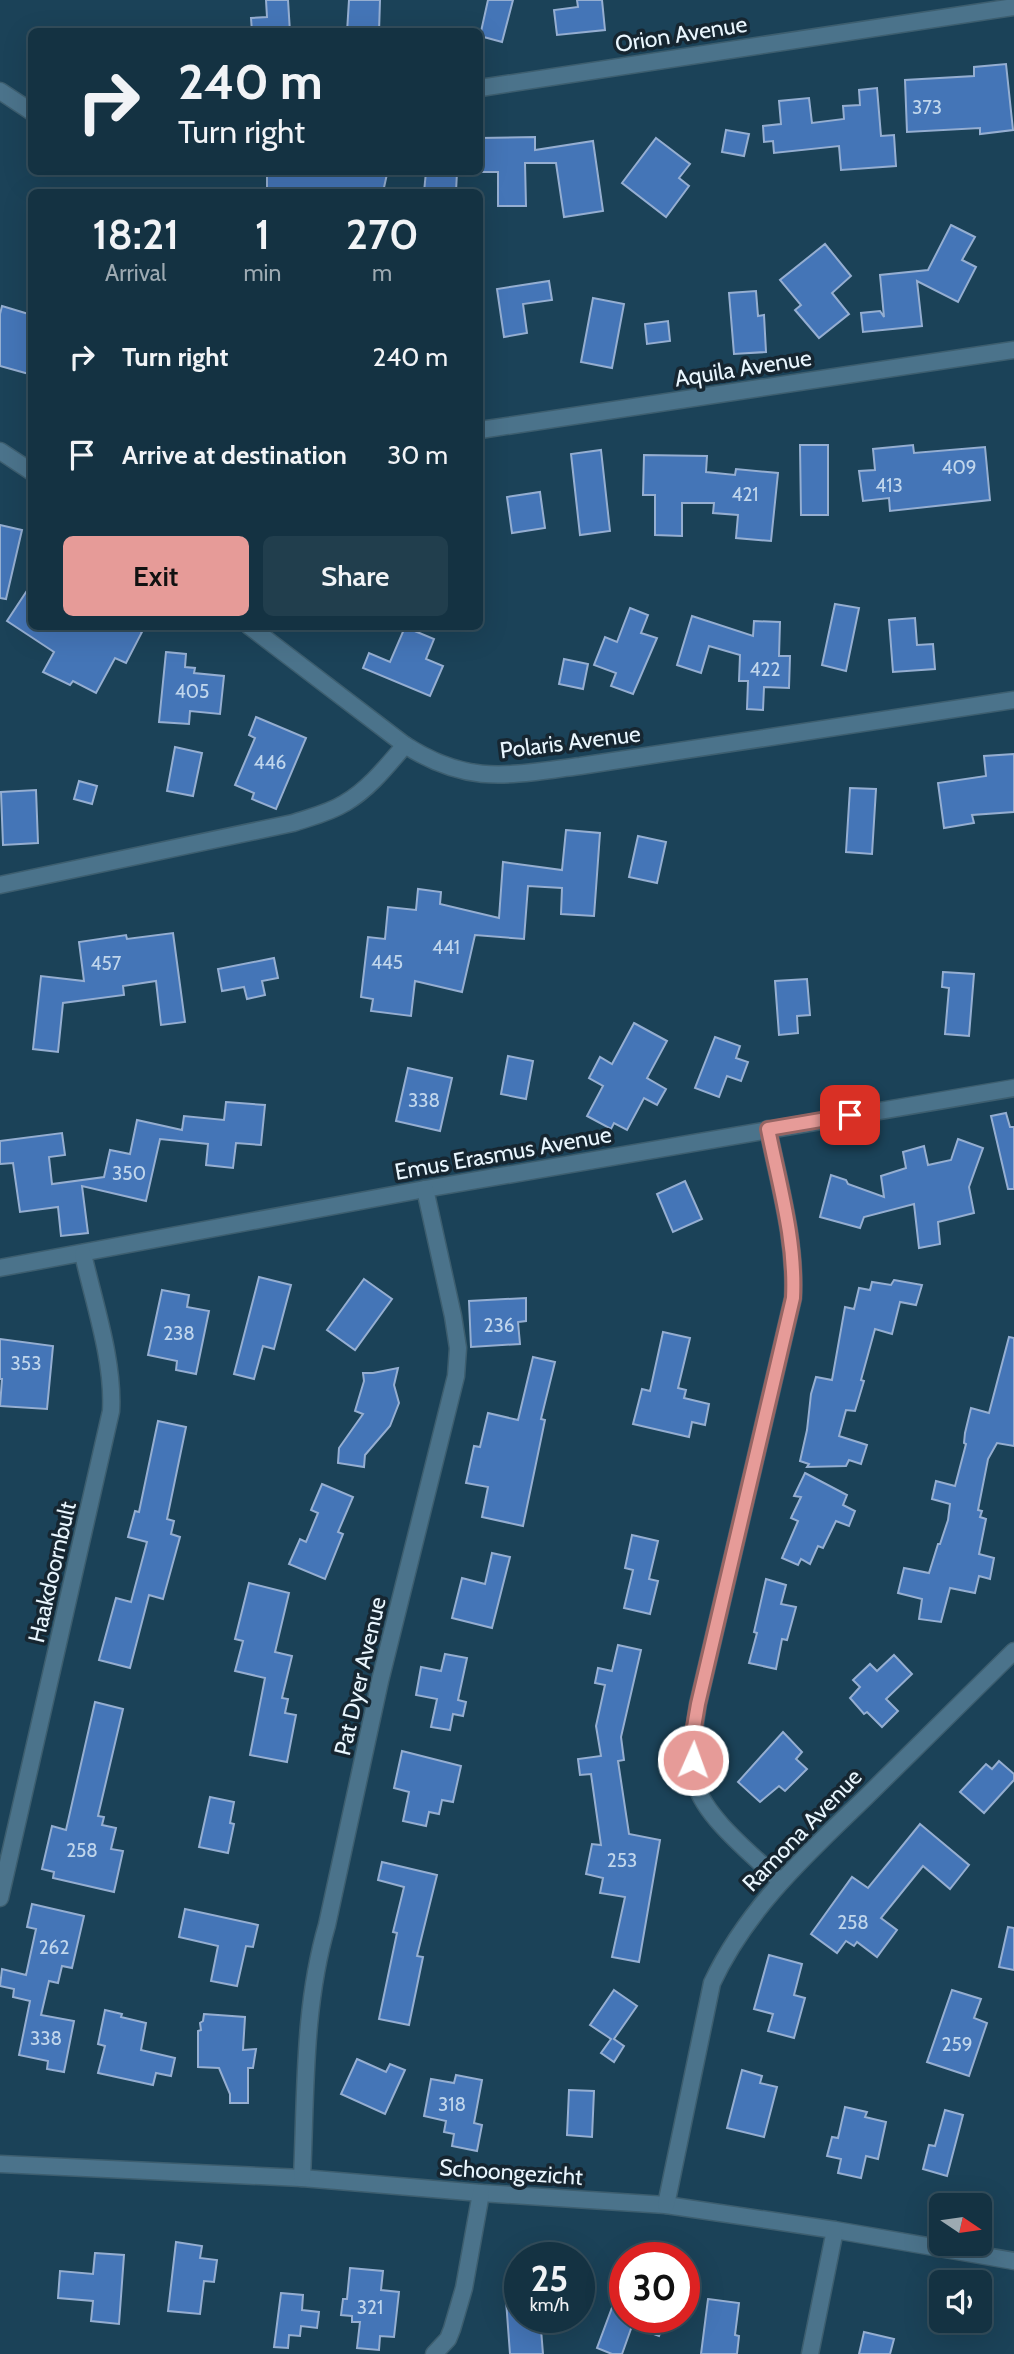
<!DOCTYPE html>
<html lang="en">
<head>
<meta charset="utf-8">
<style>
  body { margin:0; font-family:Cabin,sans-serif; background:#213e4d; color:#f1f3f6; height:100vh; display:flex; flex-direction:column; font-size:26px; white-space:nowrap }
  * { box-sizing:border-box; margin:0 }
  p { font-size:23px; color:#9daab2 }
  .icon { flex:none; width:38px; height:38px; fill:none; stroke:currentColor; stroke-width:2; stroke-linecap:round; stroke-linejoin:round }
  .map { position:relative; flex:1; overflow:hidden }
  .side { position:absolute; left:28px; top:189px; width:455px; height:441px; display:flex; flex-direction:column; background:#143242; border-radius:10px; box-shadow:0 7px 28px #0002,0 0 0 2px #334d5b }
  .side>* { flex:none }
  .guide { position:absolute; left:28px; top:28px; width:455px; height:147px; border-radius:10px; box-shadow:0 7px 28px #0002,0 0 0 2px #334d5b; background:#143242; color:#f1f3f6; overflow:hidden }
  .needle { width:46px; rotate:103deg }
  .controls { position:absolute; left:929px; top:2193px; display:grid; gap:14px }
  .controls a { display:grid; place-items:center; width:63px; height:63px; border-radius:10px; background:#143242; box-shadow:0 7px 28px #0002,0 0 0 2px #334d5b; font-size:35px }
  .speed { position:absolute; left:504px; top:2242px; display:flex; gap:14px; font-size:35px; font-weight:700; text-align:center }
  .speed>* { display:grid; place-content:center; width:91px; height:91px; border-radius:50%; background:#143242; box-shadow:0 7px 28px #0002,0 0 0 2px #334d5b; line-height:1 }
  .speed small { font-size:18px; font-weight:400 }
  .speed .limit { border:10px solid #d22; background:#fff; color:#111 }
  .pin { position:absolute; display:grid; place-items:center; width:60px; height:60px; color:#fff; margin:-30px; border-radius:14px; box-shadow:0 4px 10px #0006 }
  .me { position:absolute; width:77px; margin:-38px; rotate:2deg; stroke-linejoin:round; filter:drop-shadow(0 0 5px #0008) }
  .turn { display:flex; align-items:center; gap:24px; height:147px; padding:0 35px; font-size:32px }
  .turn .icon { width:91px; height:91px; stroke-width:2.5 }
  .turn b { display:block; font-size:49px; line-height:60px }
  .eta { display:flex; justify-content:space-evenly; align-items:center; height:119px; text-align:center }
  .eta b { font-size:42px; font-weight:600; line-height:49px }
  .button { display:flex; gap:14px; margin-top:auto; padding:14px 35px }
  .button a { flex:1; height:80px; border-radius:10px; background:#e69b98; color:#111; font-size:28px; font-weight:600; line-height:80px; text-align:center }
  .button a+a { background:#213e4d; color:#f1f3f6 }
  ul { padding:0; list-style:none }
  li { display:flex; align-items:center; gap:21px; height:98px; padding:0 35px }
  li div { flex:1 }
  li b { display:block; font-size:26px }
  li em { font-style:normal }
  .map>svg:first-child { display:block }
  .building { fill:#4475b7; stroke:#95aed1; stroke-width:2 }
  .lines { fill:none; stroke-linecap:round; stroke-linejoin:round }
  .street-casing { stroke:#3d5e6f; stroke-width:19 }
  .street { stroke:#4b738b; stroke-width:16 }
  .route-casing { stroke:#966563; stroke-width:18 }
  .route { stroke:#e69b98; stroke-width:12 }
  .labels { text-anchor:middle; dominant-baseline:central; stroke-width:7; stroke-linejoin:round; paint-order:stroke }
  .number-label { font-size:19px; fill:#c0d6ec }
  .street-label { font-size:23px; fill:#e9f6fe; stroke:#162631 }
</style>
</head>
<body>
<div class="map">
<svg width="1014" height="2354" viewBox="0 0 1014 2354">
  <rect width="100%" height="100%" fill="#1b4258"/>
  <g class="building">
    <polygon points="266,0 288,0 290,32 252,32 251,18 267,17"/>
    <polygon points="349,0 380,0 379,32 347,32"/>
    <polygon points="488,0 513,0 502,42 480,36"/>
    <polygon points="577,0 602,0 605,30 557,35 554,10 578,7"/>
    <polygon points="1006,64 1013,130 980,134 980,128 907,132 905,80 974,76 974,67"/>
    <polygon points="877,88 881,136 894,135 896,166 841,170 839,146 774,153 773,141 764,142 763,126 781,124 779,101 809,98 812,123 844,119 843,106 860,105 859,90"/>
    <polygon points="726,130 749,134 744,156 722,152"/>
    <polygon points="535,137 535,150 593,141 603,211 564,217 556,163 525,163 526,206 498,206 498,172 480,172 480,138"/>
    <polygon points="656,138 690,164 679,178 689,186 666,217 622,183"/>
    <polygon points="267,172 287,172 287,173 377,172 387,174 383,192 267,192"/>
    <polygon points="426,172 457,172 456,192 424,192"/>
    <polygon points="951,225 975,237 962,260 976,267 958,302 917,281 922,326 863,332 861,313 880,311 884,317 880,275 928,270"/>
    <polygon points="825,244 851,276 832,293 849,314 819,338 795,310 801,305 780,280"/>
    <polygon points="549,281 552,300 523,304 527,333 504,337 497,289"/>
    <polygon points="756,291 758,316 764,315 766,352 734,354 729,293"/>
    <polygon points="593,298 624,304 612,368 581,362"/>
    <polygon points="2,306 32,315 32,365 29,374 0,366 0,314"/>
    <polygon points="668,321 670,341 647,344 645,324"/>
    <polygon points="800,445 828,445 828,515 801,515"/>
    <polygon points="913,445 914,453 985,447 990,500 890,511 889,498 863,501 859,471 875,470 873,449"/>
    <polygon points="601,450 610,531 580,535 571,454"/>
    <polygon points="644,455 707,456 706,472 735,475 736,469 778,473 771,541 736,538 738,515 713,513 714,503 682,503 682,536 655,535 655,495 643,495"/>
    <polygon points="540,492 545,528 512,533 507,497"/>
    <polygon points="0,525 22,530 6,599 0,598"/>
    <polygon points="32,583 32,626 131,626 142,632 126,663 115,658 96,693 73,681 70,685 43,672 54,652 7,621"/>
    <polygon points="835,604 859,608 846,671 822,665"/>
    <polygon points="630,608 648,615 641,633 657,638 633,694 611,686 616,673 594,665 605,637 617,642"/>
    <polygon points="692,616 753,636 754,621 780,622 779,656 790,656 789,688 764,687 763,710 747,709 748,681 739,681 740,655 709,646 701,673 677,665"/>
    <polygon points="915,618 917,645 933,644 935,669 893,672 889,620"/>
    <polygon points="405,627 434,639 426,659 443,666 430,696 363,668 369,653 390,662"/>
    <polygon points="166,652 186,654 185,667 195,668 194,673 224,676 220,714 190,711 189,724 159,722"/>
    <polygon points="564,659 588,664 583,689 559,684"/>
    <polygon points="256,717 306,738 276,809 252,799 254,793 235,785 255,738 249,735"/>
    <polygon points="175,747 202,753 193,796 167,791"/>
    <polygon points="1014,754 1014,812 972,815 974,823 944,828 938,783 986,776 984,756"/>
    <polygon points="79,781 97,786 92,804 74,799"/>
    <polygon points="850,788 876,789 872,854 846,852"/>
    <polygon points="36,790 38,843 3,845 1,792"/>
    <polygon points="566,830 600,833 594,916 561,914 562,888 528,886 524,939 475,935 462,992 415,981 411,1016 371,1011 373,999 361,997 368,937 385,939 388,907 416,910 418,889 441,892 440,904 499,918 503,862 562,870"/>
    <polygon points="638,836 666,842 657,883 629,877"/>
    <polygon points="173,933 185,1022 161,1025 156,981 123,986 124,995 63,1003 58,1052 33,1049 41,976 84,981 79,942 126,935 127,939"/>
    <polygon points="274,958 278,978 262,981 265,995 247,999 244,987 222,991 218,969"/>
    <polygon points="943,972 974,974 969,1036 945,1034 949,988 942,987"/>
    <polygon points="807,979 810,1015 797,1016 798,1033 779,1035 775,981"/>
    <polygon points="634,1023 667,1041 647,1078 666,1089 657,1105 644,1098 627,1130 614,1123 611,1129 587,1116 603,1086 589,1078 600,1057 612,1064"/>
    <polygon points="715,1037 740,1046 736,1058 748,1062 741,1081 727,1076 719,1097 695,1088"/>
    <polygon points="508,1056 533,1061 526,1099 501,1094"/>
    <polygon points="408,1068 452,1078 440,1131 396,1121"/>
    <polygon points="226,1102 265,1105 261,1145 236,1143 233,1168 206,1165 208,1144 160,1139 146,1201 82,1186 88,1233 61,1236 58,1207 20,1212 13,1163 0,1164 0,1141 62,1133 65,1155 49,1157 52,1184 104,1177 110,1150 130,1154 137,1120 182,1130 184,1116 224,1120"/>
    <polygon points="1006,1113 1010,1127 1014,1127 1014,1189 1008,1189 991,1116"/>
    <polygon points="958,1139 983,1148 969,1187 974,1213 938,1222 940,1244 919,1248 914,1204 864,1217 860,1228 820,1217 831,1175 846,1180 848,1184 884,1197 881,1176 906,1168 903,1152 924,1146 928,1165 951,1160"/>
    <polygon points="685,1181 702,1219 673,1232 657,1194"/>
    <polygon points="259,1277 291,1285 274,1349 263,1346 254,1379 234,1374"/>
    <polygon points="364,1279 392,1299 355,1350 327,1330"/>
    <polygon points="894,1280 922,1285 916,1305 900,1302 892,1334 875,1329 861,1380 864,1381 855,1411 846,1410 839,1436 867,1445 861,1464 849,1460 846,1466 807,1467 809,1464 800,1461 807,1430 811,1394 816,1377 832,1380 845,1307 854,1309 859,1288 870,1290 872,1282 891,1285"/>
    <polygon points="162,1290 189,1295 187,1307 209,1311 196,1374 176,1370 177,1361 148,1355"/>
    <polygon points="526,1298 526,1321 518,1322 520,1344 471,1347 469,1301"/>
    <polygon points="663,1332 690,1338 678,1388 686,1390 684,1398 709,1404 705,1425 692,1422 689,1437 633,1424 642,1389 650,1391"/>
    <polygon points="1009,1337 1014,1338 1014,1446 997,1443 988,1459 978,1510 982,1511 980,1517 986,1519 979,1554 994,1558 990,1579 979,1576 975,1593 950,1588 941,1622 919,1619 922,1599 898,1593 904,1568 929,1573 938,1544 940,1544 948,1520 950,1504 932,1499 936,1481 955,1486 966,1444 964,1443 965,1433 971,1408 989,1413"/>
    <polygon points="0,1339 53,1346 47,1409 0,1406 2,1379 0,1379"/>
    <polygon points="533,1357 555,1362 541,1419 545,1420 523,1526 482,1517 488,1487 466,1483 474,1446 480,1447 488,1413 518,1420"/>
    <polygon points="398,1368 394,1385 399,1403 390,1426 365,1455 364,1467 338,1463 339,1448 363,1414 355,1411 364,1381 363,1373 373,1373"/>
    <polygon points="158,1421 186,1427 167,1519 174,1521 171,1534 180,1537 163,1599 149,1595 130,1668 99,1660 116,1598 131,1602 147,1542 128,1537 135,1511 139,1512"/>
    <polygon points="805,1473 847,1495 843,1505 855,1511 849,1526 836,1521 823,1548 818,1546 810,1564 801,1559 798,1565 782,1558 798,1521 791,1518 801,1497 794,1496"/>
    <polygon points="322,1484 353,1497 338,1532 343,1534 325,1579 289,1564 300,1539 306,1542 318,1513 311,1510"/>
    <polygon points="632,1535 658,1541 649,1579 658,1581 650,1614 624,1608 633,1570 625,1568"/>
    <polygon points="492,1553 510,1557 492,1628 452,1618 462,1578 485,1584"/>
    <polygon points="766,1579 786,1585 781,1604 796,1607 787,1640 782,1639 776,1669 749,1663 757,1633 754,1632"/>
    <polygon points="249,1583 289,1593 275,1652 292,1656 282,1698 288,1699 285,1713 296,1715 287,1762 250,1755 265,1678 235,1671 243,1641 235,1639"/>
    <polygon points="618,1645 641,1650 621,1737 624,1760 618,1761 629,1834 660,1840 639,1962 612,1957 625,1897 600,1893 603,1878 586,1874 592,1844 601,1845 591,1774 580,1775 578,1759 601,1756 596,1726 605,1685 595,1683 598,1668 612,1671"/>
    <polygon points="445,1654 467,1658 458,1700 466,1702 463,1716 453,1714 450,1730 431,1727 437,1699 416,1695 421,1667 441,1671"/>
    <polygon points="894,1655 912,1674 886,1699 898,1711 882,1727 867,1712 864,1714 850,1698 860,1687 853,1680 870,1664 877,1671"/>
    <polygon points="95,1702 123,1709 98,1816 104,1817 102,1825 116,1828 111,1849 123,1851 114,1892 53,1878 54,1872 42,1869 52,1826 66,1830"/>
    <polygon points="783,1732 802,1752 796,1759 807,1769 785,1791 779,1786 760,1802 738,1782"/>
    <polygon points="402,1751 461,1766 453,1802 442,1800 439,1814 429,1812 426,1826 403,1821 409,1792 394,1788"/>
    <polygon points="999,1761 1014,1774 1014,1780 984,1813 960,1792 986,1764 992,1769"/>
    <polygon points="210,1797 234,1802 230,1823 234,1824 228,1853 199,1847"/>
    <polygon points="920,1824 969,1865 950,1889 923,1866 881,1918 897,1930 877,1957 857,1942 854,1946 846,1941 837,1953 811,1934 852,1877 868,1888"/>
    <polygon points="382,1862 437,1875 417,1956 423,1957 409,2025 379,2019 397,1933 393,1932 404,1887 378,1880"/>
    <polygon points="32,1904 84,1916 72,1968 62,1966 58,1983 49,1981 41,2015 74,2021 64,2072 47,2069 48,2061 19,2055 30,2001 13,1997 14,1989 0,1986 2,1969 26,1975 36,1929 27,1927"/>
    <polygon points="185,1909 258,1925 253,1947 246,1946 237,1986 211,1981 218,1946 179,1937"/>
    <polygon points="1008,1927 1014,1928 1014,1970 999,1967"/>
    <polygon points="769,1955 802,1964 794,1995 805,1998 794,2038 768,2031 773,2014 754,2009"/>
    <polygon points="614,1990 637,2006 614,2039 624,2046 614,2062 601,2053 611,2039 590,2025"/>
    <polygon points="952,1990 981,1999 974,2018 987,2023 969,2076 927,2062"/>
    <polygon points="105,2010 122,2014 121,2017 146,2023 141,2050 175,2058 171,2076 156,2073 153,2085 98,2073 105,2046 98,2044"/>
    <polygon points="204,2014 245,2017 243,2050 256,2049 253,2068 248,2068 248,2103 230,2103 230,2094 219,2068 198,2067 198,2031 201,2030 200,2023 203,2021"/>
    <polygon points="357,2059 386,2072 390,2064 405,2070 385,2114 341,2094"/>
    <polygon points="742,2070 762,2076 760,2083 777,2087 764,2137 727,2128"/>
    <polygon points="456,2075 482,2080 474,2123 482,2125 477,2151 452,2146 454,2134 444,2132 446,2121 424,2116 431,2079 454,2083"/>
    <polygon points="569,2090 594,2091 592,2137 567,2135"/>
    <polygon points="845,2107 867,2112 865,2117 886,2122 878,2159 866,2156 861,2178 838,2173 841,2159 827,2156 832,2137 838,2138"/>
    <polygon points="945,2110 963,2115 947,2176 923,2169 929,2145 935,2146"/>
    <polygon points="176,2242 202,2246 200,2258 217,2260 214,2282 204,2281 200,2314 168,2311"/>
    <polygon points="95,2253 124,2255 119,2324 91,2321 93,2301 58,2298 60,2271 93,2274"/>
    <polygon points="350,2268 383,2271 381,2290 399,2292 394,2337 380,2336 379,2350 357,2348 360,2322 352,2322 352,2316 341,2315 343,2299 347,2299"/>
    <polygon points="281,2293 303,2295 302,2310 319,2312 317,2328 301,2326 300,2336 289,2335 288,2348 274,2347"/>
    <polygon points="520,2298 520,2317 540,2317 543,2354 510,2354 506,2300"/>
    <polygon points="708,2299 739,2303 735,2335 739,2336 737,2354 701,2354"/>
    <polygon points="613,2305 625,2309 625,2317 666,2317 659,2336 632,2326 622,2354 612,2354 597,2348"/>
    <polygon points="864,2332 894,2339 890,2354 859,2354"/>
  </g>
  <g class="lines">
    <defs>
      <g id="street">
        <polyline points="480,88 1014,7"/>
        <polyline points="0,91 32,112"/>
        <polyline points="480,430 1014,350"/>
        <polyline points="0,451 32,472"/>
        <path d="M249,626L405,745C469,786 509,775 580,766L1014,700"/>
        <path d="M0,885L293,823C311,817 329,813 345,803C369,789 387,766 405,745"/>
        <path d="M768,1129C779,1184 796,1241 793,1298L698,1704C694,1729 689,1759 696,1784C704,1817 755,1857 780,1881"/>
        <polyline points="0,1268 425,1189 1014,1088"/>
        <path d="M0,1898L111,1411C114,1361 94,1303 83,1254"/>
        <polyline points="0,2164 302,2178 481,2193 666,2205 835,2230 1014,2261"/>
        <path d="M302,2178C306,2093 303,2007 327,1925L380,1681L456,1376L458,1348L453,1316L425,1189"/>
        <path d="M666,2205L712,1983C747,1908 807,1854 865,1798C915,1749 964,1700 1014,1651"/>
        <polyline points="434,2354 448,2339 452,2329 464,2288 481,2193"/>
        <polyline points="810,2354 835,2230"/>
      </g>
    </defs>
    <use href="#street" class="street-casing"/>
    <use href="#street" class="street"/>
  </g>
  <g class="lines">
    <defs>
      <path id="route" d="M693,1760V1733L698,1704L793,1298C796,1241 779,1184 768,1129L850,1115"/>
    </defs>
    <use href="#route" class="route-casing"/>
    <use href="#route" class="route"/>
  </g>
  <g class="labels">
    <g class="number-label">
      <text x="927" y="107">373</text>
      <text x="959" y="467">409</text>
      <text x="889" y="485">413</text>
      <text x="745" y="494">421</text>
      <text x="765" y="669">422</text>
      <text x="192" y="691">405</text>
      <text x="270" y="762">446</text>
      <text x="446" y="947">441</text>
      <text x="387" y="962">445</text>
      <text x="106" y="963">457</text>
      <text x="424" y="1100">338</text>
      <text x="129" y="1173">350</text>
      <text x="499" y="1325">236</text>
      <text x="179" y="1333">238</text>
      <text x="26" y="1363">353</text>
      <text x="82" y="1850">258</text>
      <text x="622" y="1860">253</text>
      <text x="853" y="1922">258</text>
      <text x="54" y="1947">262</text>
      <text x="46" y="2038">338</text>
      <text x="957" y="2044">259</text>
      <text x="452" y="2104">318</text>
      <text x="370" y="2307">321</text>
    </g>
    <g class="street-label">
      <text transform="translate(681 34) rotate(-9)">Orion Avenue</text>
      <text transform="translate(743 368) rotate(-9)">Aquila Avenue</text>
      <text transform="translate(570 742) rotate(-7)">Polaris Avenue</text>
      <text transform="translate(503 1153) rotate(-10)">Emus Erasmus Avenue</text>
      <text transform="translate(52 1572) rotate(-77)">Haakdoornbult</text>
      <text transform="translate(360 1676) rotate(-77)">Pat Dyer Avenue</text>
      <text transform="translate(802 1830) rotate(-46)">Ramona Avenue</text>
      <text transform="translate(511 2172) rotate(4)">Schoongezicht</text>
    </g>
  </g>
</svg>
<div class="controls">
<a><svg class="needle" viewBox="-14 -14 28 28"><path d="M0-13l5 13h-10z" fill="#e53935"/><path d="M0 13l5-13h-10z" fill="#9daab2"/></svg></a>
<a><svg class="icon" aria-label="sound" viewBox="0 0 24 24"><path d="M4 9h4l5-4v14l-5-4H4zM17 9q2 3 0 6"/></svg></a>
</div>
<div class="speed"><div>25<small>km/h</small></div><div class="limit">30</div></div>
<div class="pin" style="left:850px;top:1115px;background:#d93025"><svg class="icon" aria-label="arrive" viewBox="0 0 24 24"><path d="M6 21V4h12l-3 4 3 4H6"/></svg></div>
<svg class="me" style="left:693px;top:1760px" viewBox="-20 -20 40 40"><circle r="17" fill="#e69b98" stroke="#fff" stroke-width="3"/><path d="M0-11L8 9 0 5-8 9z" fill="#fff"/></svg>
<div class="guide">
<div class="turn"><svg class="icon" aria-label="right" viewBox="0 0 24 24"><path d="M7 20v-9h11M14 6l5 5-5 5"/></svg><div><b>240 m</b>Turn right</div></div>
</div>
<section class="side">
<div class="eta">
<div><b>18:21</b><p>Arrival</p></div>
<div><b>1</b><p>min</p></div>
<div><b>270</b><p>m</p></div>
</div>
<ul>
<li><svg class="icon" aria-label="right" viewBox="0 0 24 24"><path d="M7 20v-9h11M14 6l5 5-5 5"/></svg><div><b>Turn right</b></div><em>240 m</em></li>
<li><svg class="icon" aria-label="arrive" viewBox="0 0 24 24"><path d="M6 21V4h12l-3 4 3 4H6"/></svg><div><b>Arrive at destination</b></div><em>30 m</em></li>
</ul>
<div class="button"><a>Exit</a><a>Share</a></div>
</section>
</div>
</body>
</html>
